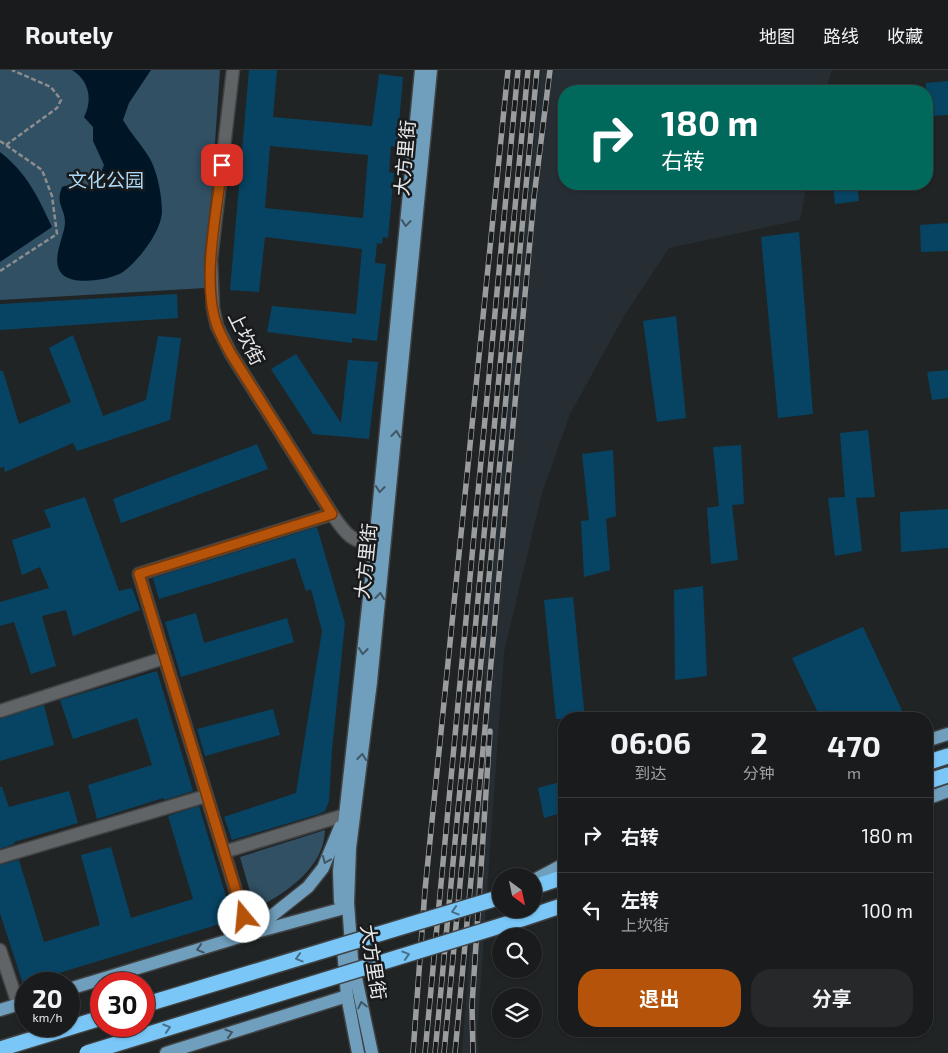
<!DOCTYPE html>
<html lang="zh">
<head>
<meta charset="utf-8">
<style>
  body { margin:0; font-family:"Exo 2","Noto Sans SC",sans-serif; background:#262829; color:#f1f3f6; height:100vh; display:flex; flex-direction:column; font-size:19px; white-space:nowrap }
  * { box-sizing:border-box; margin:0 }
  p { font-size:16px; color:#9fa1a3 }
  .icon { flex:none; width:28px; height:28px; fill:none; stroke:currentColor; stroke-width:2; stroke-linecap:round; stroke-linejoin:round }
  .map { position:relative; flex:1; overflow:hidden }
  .sheet { position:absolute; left:558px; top:642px; width:375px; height:325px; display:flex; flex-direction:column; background:#191b1c; border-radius:20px; box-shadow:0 1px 4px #0004,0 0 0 1px #37393b }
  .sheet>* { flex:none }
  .hud { position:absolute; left:558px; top:15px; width:375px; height:105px; border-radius:20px; box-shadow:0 1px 4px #0004,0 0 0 1px #37393b; background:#00695c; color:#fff; overflow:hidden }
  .needle { width:32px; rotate:147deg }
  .tools { position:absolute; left:492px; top:798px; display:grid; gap:10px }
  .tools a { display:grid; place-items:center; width:50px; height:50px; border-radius:50%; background:#191b1c; box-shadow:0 1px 4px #0004,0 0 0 1px #37393b; font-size:25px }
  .speed { position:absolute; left:15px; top:902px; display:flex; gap:10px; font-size:25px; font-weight:700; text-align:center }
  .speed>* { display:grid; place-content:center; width:65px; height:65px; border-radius:50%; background:#191b1c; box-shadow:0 1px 4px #0004,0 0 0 1px #37393b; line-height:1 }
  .speed small { font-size:12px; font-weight:400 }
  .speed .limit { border:8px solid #d22; background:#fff; color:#111 }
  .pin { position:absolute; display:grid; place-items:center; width:42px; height:42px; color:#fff; margin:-21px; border-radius:10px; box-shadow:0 2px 8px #0006 }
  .me { position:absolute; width:55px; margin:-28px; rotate:343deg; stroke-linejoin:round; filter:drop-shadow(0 0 4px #0008) }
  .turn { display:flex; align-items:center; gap:18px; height:105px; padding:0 20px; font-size:22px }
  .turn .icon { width:65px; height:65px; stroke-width:2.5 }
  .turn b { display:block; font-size:35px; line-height:42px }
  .eta { display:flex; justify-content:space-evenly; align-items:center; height:85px; text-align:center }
  .eta b { font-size:30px; font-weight:700; line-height:35px }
  .primary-button { display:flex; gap:10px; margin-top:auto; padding:10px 20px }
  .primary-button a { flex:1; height:58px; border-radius:20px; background:#b45309; color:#fff; font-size:20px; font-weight:700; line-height:58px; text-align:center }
  .primary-button a+a { background:#262829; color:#f1f3f6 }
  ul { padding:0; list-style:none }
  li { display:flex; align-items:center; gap:15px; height:75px; padding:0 20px; border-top:1px solid #37393b }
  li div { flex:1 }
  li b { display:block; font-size:19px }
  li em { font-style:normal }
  header { display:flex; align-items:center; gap:30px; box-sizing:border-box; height:70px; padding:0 25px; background:#191b1c; border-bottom:1px solid #37393b }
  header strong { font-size:24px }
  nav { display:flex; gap:28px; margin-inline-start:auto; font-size:18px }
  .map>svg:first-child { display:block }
  .built { fill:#262e33 }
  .green { fill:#315064 }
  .water { fill:#001626 }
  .building { fill:#074463; fill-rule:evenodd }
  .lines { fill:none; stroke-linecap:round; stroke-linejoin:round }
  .minor-casing { stroke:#404243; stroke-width:15 }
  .major-casing { stroke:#404243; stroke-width:15 }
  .highway-casing { stroke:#404243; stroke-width:18 }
  .path { stroke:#8b8d8e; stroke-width:2.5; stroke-dasharray:5 2.5; stroke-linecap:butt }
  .minor { stroke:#606466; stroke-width:12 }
  .major { stroke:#709fbd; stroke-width:12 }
  .highway { stroke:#7ac6f7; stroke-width:15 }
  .rail-casing { stroke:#9a9c9d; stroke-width:5.5 }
  .rail { stroke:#181a1c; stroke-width:4; stroke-dasharray:11; stroke-linecap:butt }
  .highway-bridge-casing { stroke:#404243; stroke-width:18; stroke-linecap:butt }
  .highway-bridge { stroke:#7ac6f7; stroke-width:15 }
  .oneway { stroke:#405664 }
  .oneway2 { stroke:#49708a }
  .route-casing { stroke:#753606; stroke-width:12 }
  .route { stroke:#b45309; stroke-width:9 }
  .labels { text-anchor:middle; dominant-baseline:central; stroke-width:5; stroke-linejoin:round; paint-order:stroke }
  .street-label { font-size:19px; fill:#e6e8e9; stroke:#181a1c }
  .park-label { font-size:19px; fill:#abd9f8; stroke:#181a1c }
</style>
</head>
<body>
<header>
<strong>Routely</strong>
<nav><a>地图</a><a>路线</a><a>收藏</a></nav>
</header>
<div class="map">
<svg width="948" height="983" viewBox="0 0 948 983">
  <rect width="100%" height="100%" fill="#212425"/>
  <polygon class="built" points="541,0 832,0 825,21 564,21 564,114 807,114 800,150 669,178 624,246 570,344 542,423 504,582 477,965 479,983 462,983 485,685 484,579"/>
  <g class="green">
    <polygon points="0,0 220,0 205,218 0,230"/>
    <path d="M325,760C324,798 286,823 255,839L240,787Z"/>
  </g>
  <g class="water">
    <path d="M72,0H151L129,33L123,50C130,62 139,72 147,84C157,98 162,125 162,142C161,162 139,190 123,202C111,210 73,216 62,204C50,191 64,168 65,153C65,137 55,135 62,117C69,114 71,117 78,118C92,120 100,106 104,95L93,71V57L84,47C93,30 89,10 72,0Z"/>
    <path d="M0,82C27,103 38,127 52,157L0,192Z"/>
  </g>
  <g class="building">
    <path d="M249,0H277L273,47L372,56L379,4L403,7L397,77L391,76L389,102L394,103L388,168L383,167L382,174L377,173L375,193L386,194L377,271L352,268V273L267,262L272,236L356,244L362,179L265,167L259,222L230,220ZM270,76L368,85L363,148L265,138Z"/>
    <polygon points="948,11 948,45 926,46 926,13"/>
    <polygon points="833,114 857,114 859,131 835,134"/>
    <polygon points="948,153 948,181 921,182 920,155"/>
    <polygon points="799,162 813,344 778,348 761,167"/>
    <polygon points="177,224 178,248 0,260 0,234"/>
    <polygon points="676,246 686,348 657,352 643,251"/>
    <polygon points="73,265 103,346 146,330 158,266 181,268 170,350 77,381 73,373 5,402 4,397 0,398 0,301 3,301 19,354 71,332 49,278"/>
    <polygon points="296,284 341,353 348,290 378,292 369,369 313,364 271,299"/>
    <polygon points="948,300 948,328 932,330 927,302"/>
    <polygon points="868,360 875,427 856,428 862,481 835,486 828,428 845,427 840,363"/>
    <polygon points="257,374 268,399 121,453 113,429"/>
    <polygon points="741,375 744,434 732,435 738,490 711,494 707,438 719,436 713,377"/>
    <polygon points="613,380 616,446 606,449 610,500 584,507 581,451 589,450 582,384"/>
    <polygon points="85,427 119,521 132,518 140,540 73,566 66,540 42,546 56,596 31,604 14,552 0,556 0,532 49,518 40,497 22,505 12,470 51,457 44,440"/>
    <polygon points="948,439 948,478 901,482 900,442"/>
    <polygon points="317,457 345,553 332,680 329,731 325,741 319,744 232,770 224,747 296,723 322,561 311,519 306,521 295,488 159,529 153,508"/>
    <polygon points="703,516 707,606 675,610 674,520"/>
    <polygon points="573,527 585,649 556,649 544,530"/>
    <polygon points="196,543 204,573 287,548 294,572 181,607 165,552"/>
    <polygon points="863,557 906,649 821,649 792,588"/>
    <polygon points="157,601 193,721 164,730 163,728 97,749 88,715 152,695 137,648 73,669 60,630"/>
    <polygon points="44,635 54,675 0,691 0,649"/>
    <polygon points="273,639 280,665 205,686 197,659"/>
    <polygon points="564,711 564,742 544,748 538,718"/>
    <polygon points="0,717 2,717 9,737 69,721 78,753 14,772 14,774 0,779"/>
    <polygon points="199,736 233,850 23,914 0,843 0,795 19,790 44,872 100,855 81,785 111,777 131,848 193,829 168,746"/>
  </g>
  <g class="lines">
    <defs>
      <g id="minor">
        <path d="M233,0L211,189L213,238L217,256L231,284L332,444C344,461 351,474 375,473"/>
        <polyline points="0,641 164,588"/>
        <polyline points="224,782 345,745"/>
        <polyline points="0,787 206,726"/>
        <polyline points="249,864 139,504 332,444"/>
        <polyline points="0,880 18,934"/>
      </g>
      <g id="major">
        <polyline points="926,671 948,664"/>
        <polyline points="926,729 948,721"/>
        <polyline points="534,810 564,794"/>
        <polyline points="340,831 339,801 375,473 421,0"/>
        <polyline points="254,860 308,817 323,798 340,757"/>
        <polyline points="343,878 347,926 358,983"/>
        <polyline points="69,919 249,864 348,837"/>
        <polyline points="0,940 26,932"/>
        <polyline points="166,983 347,926"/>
        <polyline points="372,983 352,889 348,833 350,778 371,612 431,0"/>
      </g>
      <g id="highway">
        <polyline points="926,693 948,686"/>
        <polyline points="926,712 948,705"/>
        <polyline points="534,817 564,807"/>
        <polyline points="513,852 564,835"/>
        <polyline points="0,979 101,948"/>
      </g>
    </defs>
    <use href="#minor" class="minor-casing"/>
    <use href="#major" class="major-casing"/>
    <use href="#highway" class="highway-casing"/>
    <g class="path">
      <polyline points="0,71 42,100 52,126 57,164 0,201"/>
      <polyline points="6,75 57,38 61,30 51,17 12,0"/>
    </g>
    <use href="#minor" class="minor"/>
    <use href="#major" class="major"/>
    <use href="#highway" class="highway"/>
    <defs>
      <g id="rail">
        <polyline points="413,983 425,820 508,0"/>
        <polyline points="425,983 518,0"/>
        <polyline points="435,983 528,0"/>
        <polyline points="444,983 537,0"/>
        <polyline points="455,983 534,127 550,0"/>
        <polyline points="473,983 472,935 490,661"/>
      </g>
    </defs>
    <use href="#rail" class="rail-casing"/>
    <use href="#rail" class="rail"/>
    <defs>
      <g id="highway-bridge">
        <polyline points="144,935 501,827"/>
        <polyline points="87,983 513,852"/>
      </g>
    </defs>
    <use href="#highway-bridge" class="highway-bridge-casing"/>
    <use href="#highway-bridge" class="highway-bridge"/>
  </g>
  <defs><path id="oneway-chevron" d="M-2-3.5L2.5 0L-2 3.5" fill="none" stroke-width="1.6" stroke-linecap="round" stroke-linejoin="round" transform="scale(1.25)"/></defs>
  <g class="oneway">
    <use href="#oneway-chevron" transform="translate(406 153) rotate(96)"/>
    <use href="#oneway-chevron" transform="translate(396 364) rotate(-84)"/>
    <use href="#oneway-chevron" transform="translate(380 419) rotate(96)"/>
    <use href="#oneway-chevron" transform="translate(380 526) rotate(-84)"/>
    <use href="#oneway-chevron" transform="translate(363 581) rotate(96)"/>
    <use href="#oneway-chevron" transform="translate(362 687) rotate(-83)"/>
    <use href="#oneway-chevron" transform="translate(326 790) rotate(113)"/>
    <use href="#oneway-chevron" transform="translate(200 879) rotate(163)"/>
    <use href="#oneway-chevron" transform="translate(362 935) rotate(-102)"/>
    <use href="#oneway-chevron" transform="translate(229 963) rotate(-17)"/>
  </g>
  <g class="oneway2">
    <use href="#oneway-chevron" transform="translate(455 841) rotate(163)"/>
    <use href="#oneway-chevron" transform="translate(406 885) rotate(-17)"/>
    <use href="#oneway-chevron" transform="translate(299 888) rotate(163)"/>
    <use href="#oneway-chevron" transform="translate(167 958) rotate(-17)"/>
  </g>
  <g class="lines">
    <defs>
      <path id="route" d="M222,95C217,141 201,213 217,256C221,266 226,275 231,284L332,444L139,504L244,847"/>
    </defs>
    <use href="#route" class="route-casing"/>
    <use href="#route" class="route"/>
  </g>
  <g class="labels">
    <g class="street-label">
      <text transform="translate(404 88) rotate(-85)">大方里街</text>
      <text transform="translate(247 268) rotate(64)">上坎街</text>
      <text transform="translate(365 491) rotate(-84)">大方里街</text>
      <text transform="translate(374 892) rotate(81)">大方里街</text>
    </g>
    <g class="park-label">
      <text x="106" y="109">文化公园</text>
    </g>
  </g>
</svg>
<div class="tools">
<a><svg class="needle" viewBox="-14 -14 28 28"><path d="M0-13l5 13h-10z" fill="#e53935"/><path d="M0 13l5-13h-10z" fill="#9fa1a3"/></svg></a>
<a><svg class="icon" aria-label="search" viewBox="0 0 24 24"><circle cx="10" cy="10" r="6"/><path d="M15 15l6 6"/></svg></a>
<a><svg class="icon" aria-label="layers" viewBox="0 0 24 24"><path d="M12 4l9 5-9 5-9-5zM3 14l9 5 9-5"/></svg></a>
</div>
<div class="speed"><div>20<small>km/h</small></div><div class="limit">30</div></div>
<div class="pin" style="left:222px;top:95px;background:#d93025"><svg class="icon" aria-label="arrive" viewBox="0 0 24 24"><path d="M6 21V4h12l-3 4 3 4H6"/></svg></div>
<svg class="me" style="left:244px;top:847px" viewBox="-20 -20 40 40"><circle r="19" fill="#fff"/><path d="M0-13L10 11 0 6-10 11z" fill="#b45309"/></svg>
<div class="hud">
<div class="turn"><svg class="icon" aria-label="right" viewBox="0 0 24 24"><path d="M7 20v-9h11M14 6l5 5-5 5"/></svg><div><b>180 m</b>右转</div></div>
</div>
<section class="sheet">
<div class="eta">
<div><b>06:06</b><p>到达</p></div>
<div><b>2</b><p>分钟</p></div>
<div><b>470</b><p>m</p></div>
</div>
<ul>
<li><svg class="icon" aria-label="right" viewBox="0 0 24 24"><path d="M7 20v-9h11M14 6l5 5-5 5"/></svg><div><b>右转</b></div><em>180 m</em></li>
<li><svg class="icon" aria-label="left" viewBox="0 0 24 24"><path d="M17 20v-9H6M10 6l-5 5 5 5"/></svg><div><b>左转</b><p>上坎街</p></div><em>100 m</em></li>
</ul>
<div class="primary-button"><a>退出</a><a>分享</a></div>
</section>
</div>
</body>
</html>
